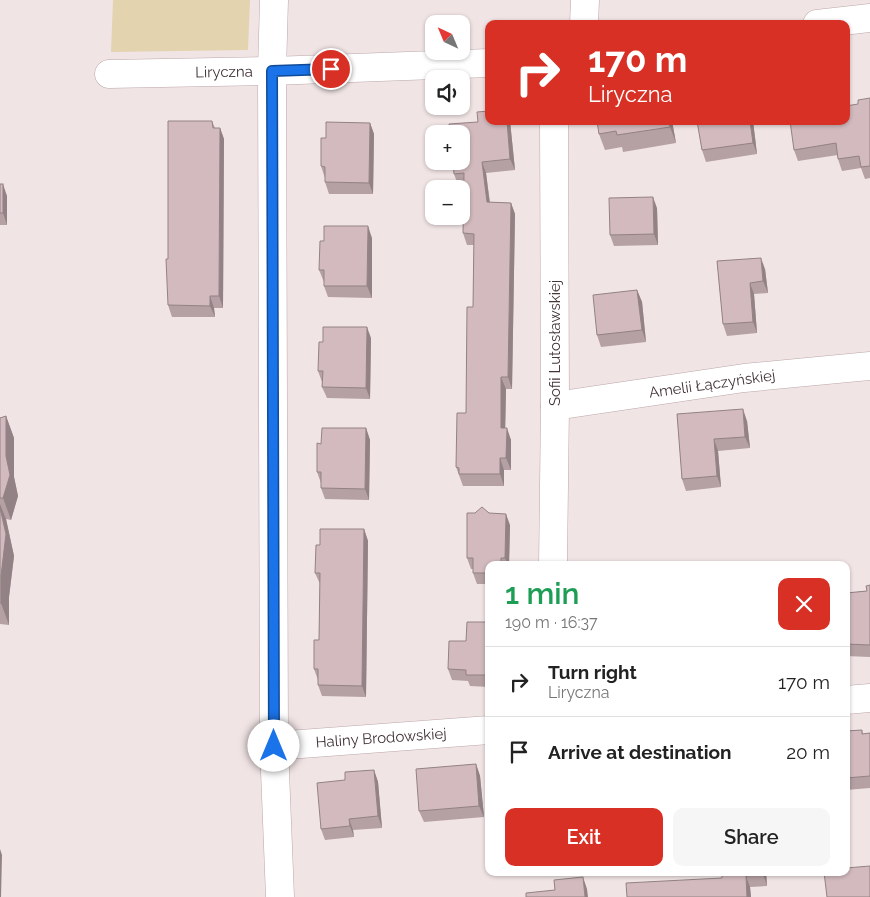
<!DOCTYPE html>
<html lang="en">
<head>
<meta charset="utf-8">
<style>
  body { margin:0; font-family:Raleway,sans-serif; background:#f6f6f6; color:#222; height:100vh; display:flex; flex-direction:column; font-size:19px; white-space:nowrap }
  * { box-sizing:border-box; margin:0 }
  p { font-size:16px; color:#767676 }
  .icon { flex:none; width:28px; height:28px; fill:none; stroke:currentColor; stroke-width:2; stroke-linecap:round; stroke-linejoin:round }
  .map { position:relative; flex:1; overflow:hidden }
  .side { position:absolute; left:485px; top:561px; width:365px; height:315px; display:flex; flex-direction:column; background:#fff; border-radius:10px; box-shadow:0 1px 4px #0004 }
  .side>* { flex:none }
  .guide { position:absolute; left:485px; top:20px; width:365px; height:105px; border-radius:10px; box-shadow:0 1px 4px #0004; background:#d93025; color:#fff; overflow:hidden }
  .needle { width:32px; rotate:316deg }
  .buttons { position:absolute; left:425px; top:15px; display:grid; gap:10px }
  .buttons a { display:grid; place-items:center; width:45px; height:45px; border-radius:10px; background:#fff; box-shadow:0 1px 4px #0004; font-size:25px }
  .pin { position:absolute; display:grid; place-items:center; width:42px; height:42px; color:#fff; margin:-21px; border:2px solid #fff; border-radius:50%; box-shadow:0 1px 5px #0007 }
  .me { position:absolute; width:55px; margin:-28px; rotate:0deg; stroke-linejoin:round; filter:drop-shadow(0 0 4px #0008) }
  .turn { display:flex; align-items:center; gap:18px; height:105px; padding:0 20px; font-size:22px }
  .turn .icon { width:65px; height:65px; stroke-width:2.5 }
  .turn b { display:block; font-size:35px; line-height:42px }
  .round { display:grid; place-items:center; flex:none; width:52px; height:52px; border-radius:10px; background:#f6f6f6 }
  .headline { display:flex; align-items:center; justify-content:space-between; height:85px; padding:0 20px }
  h1 { font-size:30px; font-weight:600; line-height:38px; color:#1e9e55 }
  .primary-button { display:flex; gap:10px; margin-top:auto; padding:10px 20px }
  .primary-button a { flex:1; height:58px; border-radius:10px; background:#d93025; color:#fff; font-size:20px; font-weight:600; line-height:58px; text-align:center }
  .primary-button a+a { background:#f6f6f6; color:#222 }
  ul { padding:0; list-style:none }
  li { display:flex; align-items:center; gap:15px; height:70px; padding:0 20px; border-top:1px solid #e0e0e0 }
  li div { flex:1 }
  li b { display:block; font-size:19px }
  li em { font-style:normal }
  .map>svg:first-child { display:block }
  .green { fill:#e3d3af }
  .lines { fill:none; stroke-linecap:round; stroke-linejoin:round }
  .minor-casing { stroke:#bca7a9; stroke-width:29 }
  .minor { stroke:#fff; stroke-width:28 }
  .wall { fill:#b5a0a3 }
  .shaded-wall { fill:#938285 }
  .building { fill:#d2babe; stroke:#938285 }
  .route-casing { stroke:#114b97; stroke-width:12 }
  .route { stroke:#1a73e8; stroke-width:9 }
  .labels { text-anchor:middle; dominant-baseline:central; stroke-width:4; stroke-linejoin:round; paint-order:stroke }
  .street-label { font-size:15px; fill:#433436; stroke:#fff }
</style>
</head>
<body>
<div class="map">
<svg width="870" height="897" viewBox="0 0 870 897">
  <rect width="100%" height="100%" fill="#f1e4e5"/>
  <polygon class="green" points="113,0 250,0 248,50 111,52"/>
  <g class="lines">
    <defs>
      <g id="minor">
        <polyline points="274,0 272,71 274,746 280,897"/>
        <polyline points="584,24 585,0"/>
        <polyline points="817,24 870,18"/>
        <polyline points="109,74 272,71 489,63"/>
        <polyline points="555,406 744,378 870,366"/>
        <polyline points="553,565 555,406 554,121"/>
        <polyline points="846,700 870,698"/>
        <polyline points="274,746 489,730"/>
      </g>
    </defs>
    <use href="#minor" class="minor-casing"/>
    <use href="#minor" class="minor"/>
  </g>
  <g class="wall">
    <polygon points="870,98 870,178 865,179 861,168 842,171 838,159 838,155 798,161 794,150 858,104"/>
    <polygon points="212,121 215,128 220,128 224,139 223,308 214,308 215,317 172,317 168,305 168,259"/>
    <polygon points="489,121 510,121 515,170 486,173 490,202 511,203 515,214 512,389 506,389 505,428 511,440 511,470 504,470 504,486 463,486 456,467 466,413 473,307 474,245 467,245 463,233 464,184 458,185 454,174"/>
    <polygon points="597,121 672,121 676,143 623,152 622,147 605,150 599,134"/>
    <polygon points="697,121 753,121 757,154 706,162 702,150"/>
    <polygon points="370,123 374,134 373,194 329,194 325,182 325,178 321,166 326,138"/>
    <polygon points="0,184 7,196 7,225 0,225"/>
    <polygon points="657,208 658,245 614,246 610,235"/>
    <polygon points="372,238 372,298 328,297 324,286 324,282 319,270"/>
    <polygon points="717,261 765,269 768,293 754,294 757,333 727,336 723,324"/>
    <polygon points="637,290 642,302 646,342 601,347 597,335"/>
    <polygon points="371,338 370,399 327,398 322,387 322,382 318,371"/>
    <polygon points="677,414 747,421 750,448 718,451 721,487 686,491 682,479"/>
    <polygon points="6,416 14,438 14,477 18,496 11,520 6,519 14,556 9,597 9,625 0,624 0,418"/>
    <polygon points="366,428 370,440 369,500 325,499 321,488 321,483 317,472 321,444"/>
    <polygon points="489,513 510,525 509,565 489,565 489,584 477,584 473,573 473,569 471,569 467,558"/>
    <polygon points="364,529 368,541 366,697 322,696 318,685 318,680 314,669 319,640 320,584 315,573 320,545"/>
    <polygon points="870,585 870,657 846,656 846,593 867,591"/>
    <polygon points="489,622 489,687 470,686 468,681 452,680 448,669 466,641"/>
    <polygon points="862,730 863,734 870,733 870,788 846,790 846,731"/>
    <polygon points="476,764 480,776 484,817 424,822 419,811"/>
    <polygon points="374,770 378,782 382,828 353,830 354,837 325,840 321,829 345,780"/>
    <polygon points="766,872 767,886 750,887 751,897 627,897 722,878"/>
  </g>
  <g class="shaded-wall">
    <polygon points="507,121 510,121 515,170 510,159"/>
    <polygon points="669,121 672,121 676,143 670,127"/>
    <polygon points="750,121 753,121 757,154 753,143"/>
    <polygon points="370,123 374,134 373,194 369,183"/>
    <polygon points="220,128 224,139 223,308 219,296"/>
    <polygon points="482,162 486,173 491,214 487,202"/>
    <polygon points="3,184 7,196 7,225 3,213"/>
    <polygon points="653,197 657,208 658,245 654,234"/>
    <polygon points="511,203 515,214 512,389 508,377"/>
    <polygon points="368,226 372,238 372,298 367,286"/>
    <polygon points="761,258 765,269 768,293 763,281"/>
    <polygon points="750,283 754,294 757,333 753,322"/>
    <polygon points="637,290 642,302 646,342 642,330"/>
    <polygon points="210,296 214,308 215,317 210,306"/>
    <polygon points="367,327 371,338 370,399 366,388"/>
    <polygon points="501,377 506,389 505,440 501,428"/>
    <polygon points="743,409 747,421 750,448 745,437"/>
    <polygon points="6,416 14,438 14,477 18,496 11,520 3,498 6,456"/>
    <polygon points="366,428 370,440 369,500 365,489"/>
    <polygon points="507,428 511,440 511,470 506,458"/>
    <polygon points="714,439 718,451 721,487 717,476"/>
    <polygon points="500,458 504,470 504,486 500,474"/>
    <polygon points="0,504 6,519 14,556 9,597 9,625 1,603"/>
    <polygon points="506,514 510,525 509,565 508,565 505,558"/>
    <polygon points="364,529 368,541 366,697 362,686"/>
    <polygon points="476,764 480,776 484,817 479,806"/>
    <polygon points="374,770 378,782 382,828 378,816"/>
    <polygon points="349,819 353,830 354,837 350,826"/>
    <polygon points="0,849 2,855 1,897 0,897"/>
    <polygon points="763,872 766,872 767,886 763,874"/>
    <polygon points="746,876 750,887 751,897 747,897"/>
    <polygon points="583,877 587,889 588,897 585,897"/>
  </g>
  <g class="building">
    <polygon points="870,98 870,166 861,167 859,156 838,159 836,143 794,150 790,121 846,121 846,106 858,104 858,100"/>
    <polygon points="489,111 489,121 507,121 510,159 482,162 487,202 511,203 508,377 501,377 501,428 507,428 506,458 500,458 500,474 459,474 459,468 456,467 457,413 466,413 467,307 473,307 474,234 463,233 464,173 454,174 453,161 461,161 461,134 450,134 449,124 478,122 477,112"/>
    <polygon points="168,121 212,121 213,128 220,128 219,296 210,296 210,306 168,305 166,259 168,259"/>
    <polygon points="597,121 669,121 670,127 617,135 616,131 599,134"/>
    <polygon points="697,121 750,121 753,143 702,150"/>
    <polygon points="326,122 370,123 369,183 325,182 325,167 321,166 321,138 326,138"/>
    <rect x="0" y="184" width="3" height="29"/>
    <polygon points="653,197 654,234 610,235 609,198"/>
    <polygon points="324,226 368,226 367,286 324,286 324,270 319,270 320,241 324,241"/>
    <polygon points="761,258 763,281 750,283 753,322 723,324 717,261"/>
    <polygon points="637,290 642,330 597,335 593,295"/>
    <polygon points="323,327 367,327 366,388 322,387 323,371 318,371 319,342 323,342"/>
    <polygon points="743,409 745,437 714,439 717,476 682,479 677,414"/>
    <polygon points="6,416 6,456 10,475 3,498 0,498 0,418"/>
    <polygon points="322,428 366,428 365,489 321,488 321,472 317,472 317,443 321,444"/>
    <polygon points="482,507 489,513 506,514 505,558 501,558 501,565 489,565 489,573 473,573 473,558 467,558 467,513 475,513"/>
    <polygon points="0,508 6,534 1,576 1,603 0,603"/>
    <polygon points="320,529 364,529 362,686 318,685 318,669 314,669 314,640 319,640 320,573 315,573 316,545 320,545"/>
    <polygon points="774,562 775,565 750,565"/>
    <polygon points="870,585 870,645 846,644 846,593 867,591 866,586"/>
    <polygon points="467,622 489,622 489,675 466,675 466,670 448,669 449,641 466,641"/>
    <polygon points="862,730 862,734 870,733 870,776 846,778 846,731"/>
    <polygon points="476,764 479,806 419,811 416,769"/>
    <polygon points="374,770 378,816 349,819 350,826 321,829 317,783 345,780 345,772"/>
    <polygon points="870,866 870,897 827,897 824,872 846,872 846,868"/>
    <polygon points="722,872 763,872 763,874 746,876 747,897 627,897 626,883 722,878"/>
    <polygon points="583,877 585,897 526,897 526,893 555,890 554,880"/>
  </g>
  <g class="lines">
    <defs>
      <polyline id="route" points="274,746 272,71 331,69"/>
    </defs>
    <use href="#route" class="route-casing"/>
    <use href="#route" class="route"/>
  </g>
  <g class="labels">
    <g class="street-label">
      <text transform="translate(224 72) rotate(-1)">Liryczna</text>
      <text transform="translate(555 343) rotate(-90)">Sofii Lutosławskiej</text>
      <text transform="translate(712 384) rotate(-8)">Amelii Łączyńskiej</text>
      <text transform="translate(381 738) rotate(-4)">Haliny Brodowskiej</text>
    </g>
  </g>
</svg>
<div class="buttons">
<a><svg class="needle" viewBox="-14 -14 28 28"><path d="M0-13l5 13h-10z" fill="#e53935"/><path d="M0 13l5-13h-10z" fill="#767676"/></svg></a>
<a><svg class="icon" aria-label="sound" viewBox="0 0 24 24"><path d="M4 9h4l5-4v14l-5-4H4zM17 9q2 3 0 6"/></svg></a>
<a>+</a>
<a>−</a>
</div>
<div class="pin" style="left:331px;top:69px;background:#d93025"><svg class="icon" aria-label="arrive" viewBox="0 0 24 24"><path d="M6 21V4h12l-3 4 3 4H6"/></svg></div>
<svg class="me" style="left:274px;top:746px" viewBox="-20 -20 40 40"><circle r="19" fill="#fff"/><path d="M0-13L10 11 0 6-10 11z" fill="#1a73e8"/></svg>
<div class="guide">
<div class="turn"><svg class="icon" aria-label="right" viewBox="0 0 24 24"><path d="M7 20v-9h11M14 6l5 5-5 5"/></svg><div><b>170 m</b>Liryczna</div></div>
</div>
<section class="side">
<div class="headline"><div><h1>1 min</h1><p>190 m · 16:37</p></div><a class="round" style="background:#d93025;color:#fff"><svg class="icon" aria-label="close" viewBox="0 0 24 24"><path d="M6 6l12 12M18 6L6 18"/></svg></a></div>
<ul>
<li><svg class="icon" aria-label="right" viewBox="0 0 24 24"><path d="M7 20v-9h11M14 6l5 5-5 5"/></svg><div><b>Turn right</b><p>Liryczna</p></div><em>170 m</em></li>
<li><svg class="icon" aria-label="arrive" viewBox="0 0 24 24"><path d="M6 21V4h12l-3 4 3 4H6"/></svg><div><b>Arrive at destination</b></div><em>20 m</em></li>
</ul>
<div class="primary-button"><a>Exit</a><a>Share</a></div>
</section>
</div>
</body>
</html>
